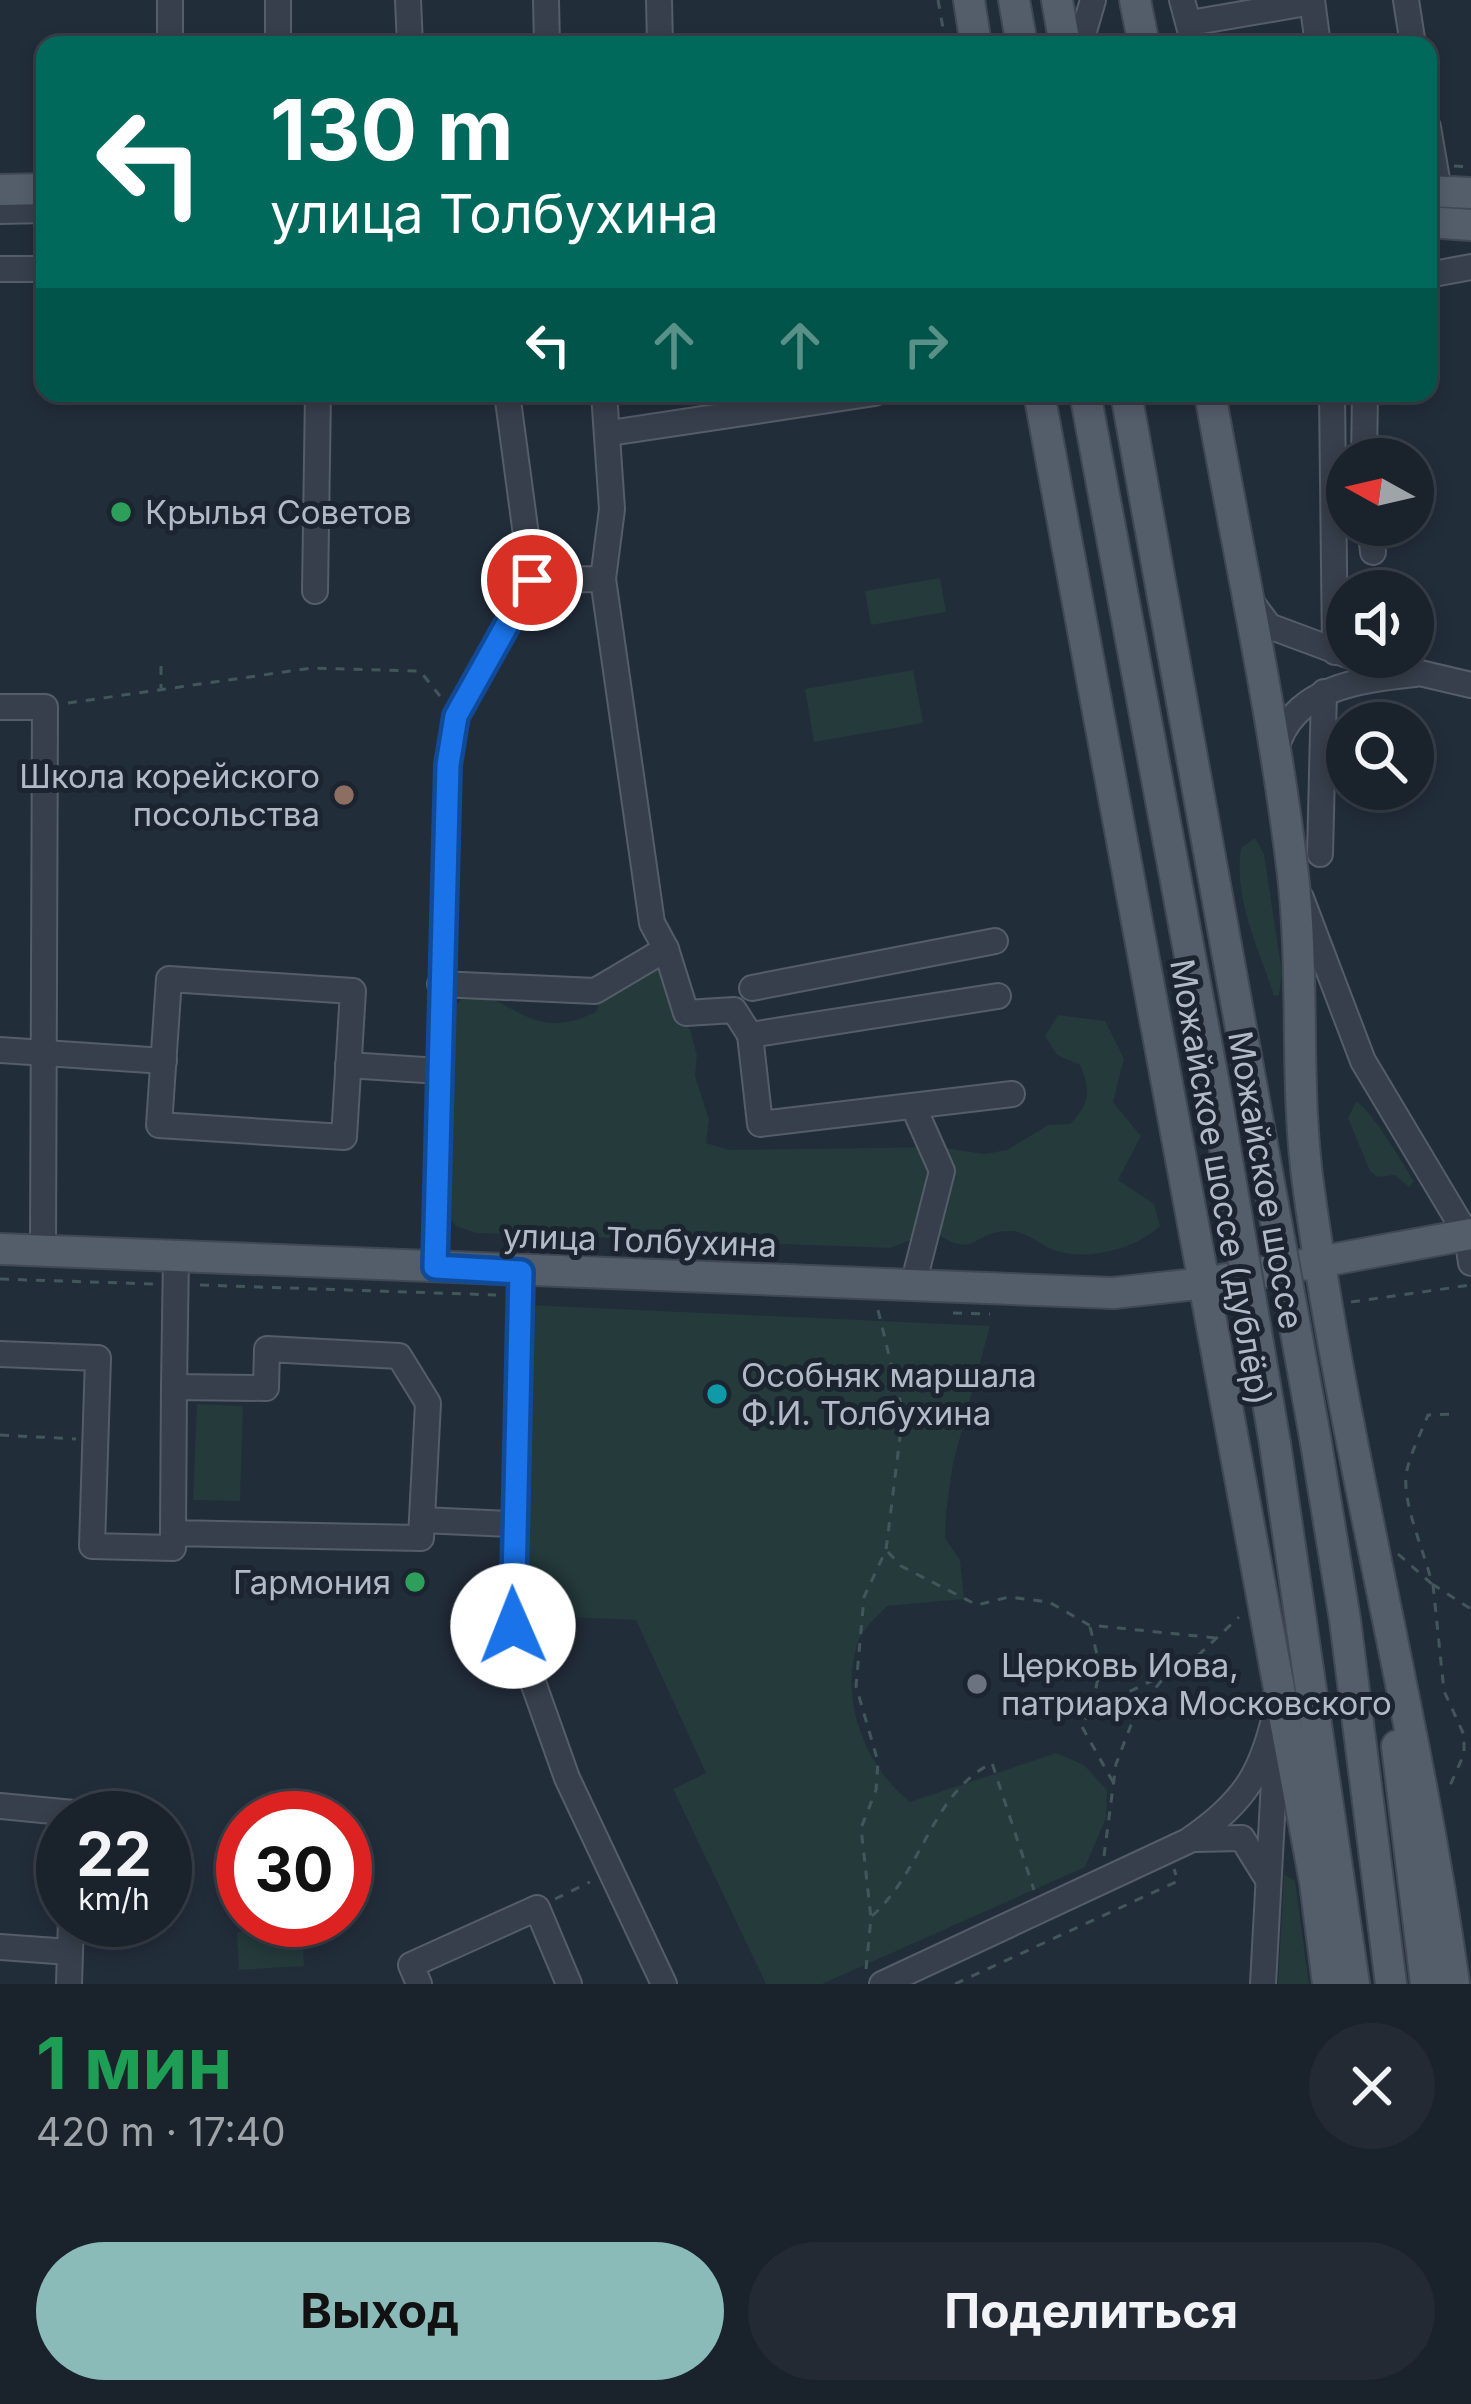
<!DOCTYPE html>
<html lang="ru">
<head>
<meta charset="utf-8">
<style>
  body { margin:0; font-family:Inter,sans-serif; background:#232a34; color:#f1f3f6; height:100vh; display:flex; flex-direction:column; font-size:45px; white-space:nowrap }
  * { box-sizing:border-box; margin:0 }
  p { font-size:39px; color:#9fa4a9 }
  .icon { flex:none; width:66px; height:66px; fill:none; stroke:currentColor; stroke-width:2; stroke-linecap:round; stroke-linejoin:round }
  .map { position:relative; height:1984px; overflow:hidden }
  .panel { display:flex; flex-direction:column; background:#1a222c; flex:1 }
  .panel>* { flex:none }
  .top-card { position:absolute; left:36px; top:36px; width:1401px; height:366px; border-radius:24px; box-shadow:0 6px 18px #0003,0 0 0 3px #383f48; background:#00695c; color:#fff; overflow:hidden }
  .needle { width:78px; rotate:278deg }
  .fabs { position:absolute; left:1326px; top:438px; display:grid; gap:24px }
  .fabs a { display:grid; place-items:center; width:108px; height:108px; border-radius:50%; background:#1a222c; box-shadow:0 6px 18px #0003,0 0 0 3px #383f48; font-size:60px }
  .speed { position:absolute; left:36px; top:1791px; display:flex; gap:24px; font-size:60px; font-weight:700; text-align:center }
  .speed>* { display:grid; place-content:center; width:156px; height:156px; border-radius:50%; background:#1a222c; box-shadow:0 6px 18px #0003,0 0 0 3px #383f48; line-height:1 }
  .speed small { font-size:30px; font-weight:400 }
  .speed .limit { border:18px solid #d22; background:#fff; color:#111 }
  .pin { position:absolute; display:grid; place-items:center; width:102px; height:102px; color:#fff; margin:-51px; border:6px solid #fff; border-radius:50%; box-shadow:0 3px 12px #0007 }
  .me { position:absolute; width:132px; margin:-66px; rotate:359deg; stroke-linejoin:round; filter:drop-shadow(0 0 9px #0008) }
  .turn { display:flex; align-items:center; gap:42px; height:252px; padding:0 36px; font-size:54px }
  .turn .icon { width:156px; height:156px; stroke-width:2.5 }
  .turn b { display:block; font-size:84px; line-height:102px }
  .lanes { display:flex; align-items:center; height:114px; padding:0 36px; background:#0003; justify-content:center; gap:60px; direction:ltr }
  .lanes .off { opacity:.35 }
  .round { display:grid; place-items:center; flex:none; width:126px; height:126px; border-radius:63px; background:#232a34 }
  .summary { display:flex; align-items:center; justify-content:space-between; height:204px; padding:0 36px }
  h1 { font-size:72px; font-weight:700; line-height:90px; color:#1e9e55 }
  .action { display:flex; gap:24px; margin-top:auto; padding:24px 36px }
  .action a { flex:1; height:138px; border-radius:72px; background:#8bbbb9; color:#111; font-size:48px; font-weight:700; line-height:138px; text-align:center }
  .action a+a { background:#232a34; color:#f1f3f6 }
  .map>svg:first-child { display:block }
  .green { fill:#243a3b }
  .lines { fill:none; stroke-linecap:round; stroke-linejoin:round }
  .minor-casing { stroke:#545d68; stroke-width:28 }
  .major-casing { stroke:#3f4853; stroke-width:34 }
  .path { stroke:#425759; stroke-width:3; stroke-dasharray:9 9; stroke-linecap:butt }
  .minor { stroke:#363f4b; stroke-width:24 }
  .major { stroke:#545e6b; stroke-width:30 }
  .major-bridge-casing { stroke:#3f4853; stroke-width:34; stroke-linecap:butt }
  .major-bridge { stroke:#545e6b; stroke-width:30 }
  .route-casing { stroke:#114b97; stroke-width:30 }
  .route { stroke:#1a73e8; stroke-width:21 }
  .leisure-dot { fill:#2e9e5b; stroke:#1b242f; stroke-width:4.5 }
  .education-dot { fill:#8d6e63; stroke:#1b242f; stroke-width:4.5 }
  .culture-dot { fill:#0f9aa8; stroke:#1b242f; stroke-width:4.5 }
  .worship-dot { fill:#6b7280; stroke:#1b242f; stroke-width:4.5 }
  .labels { text-anchor:middle; dominant-baseline:central; stroke-width:10; stroke-linejoin:round; paint-order:stroke }
  .poi-label { font-size:33px; fill:#b1bac6; stroke:#1b242f; text-anchor:start }
  .street-label { font-size:33px; fill:#b1bac6; stroke:#1b242f }
</style>
</head>
<body>
<div class="map">
<svg width="1471" height="1984" viewBox="0 0 1471 1984">
  <rect width="100%" height="100%" fill="#222d3a"/>
  <g class="green">
    <polygon points="940,578 946,612 871,625 865,591"/>
    <polygon points="913,670 923,723 814,742 805,689"/>
    <path d="M1255,838L1264,854L1282,973L1279,995L1274,996C1259,949 1233,899 1241,848Z"/>
    <path d="M652,947L671,968L674,1012L690,1030L697,1055L695,1076L709,1120L706,1143L729,1150L939,1147L984,1154L1007,1150L1048,1125L1070,1124C1090,1104 1091,1090 1080,1065L1057,1055L1045,1036L1058,1015L1105,1021L1124,1059L1113,1102L1141,1136L1118,1180L1154,1204L1160,1226C1136,1249 1086,1262 1054,1250C1040,1245 1024,1231 1011,1231C972,1230 976,1262 933,1231L890,1248L476,1233L456,1226L447,1214L452,1010L467,992C522,1002 532,1042 596,1012C609,978 615,955 652,947Z"/>
    <path d="M1356,1102C1368,1105 1404,1165 1414,1181L1409,1187L1395,1175L1377,1177L1370,1171L1348,1118Z"/>
    <path d="M530,1305L990,1326L953,1463L946,1513L945,1538L960,1560L964,1599L887,1606C878,1616 862,1629 858,1642C839,1700 865,1766 910,1802L1056,1753L1084,1765L1107,1790L1106,1818L1085,1867L822,1984H766L673,1789L706,1773L636,1620L523,1615Z"/>
    <polygon points="197,1404 243,1406 240,1501 193,1500"/>
    <polygon points="1284,1874 1295,1881 1309,1984 1278,1984"/>
    <polygon points="302,1928 304,1966 239,1970 237,1932"/>
  </g>
  <g class="lines">
    <defs>
      <g id="minor">
        <polyline points="170,0 170,45"/>
        <polyline points="278,0 278,45"/>
        <polyline points="408,0 410,45"/>
        <polyline points="546,0 547,45"/>
        <polyline points="659,0 660,45"/>
        <polyline points="1182,0 1194,45"/>
        <polyline points="1312,0 1318,45"/>
        <polyline points="1406,0 1413,45"/>
        <polyline points="1190,23 1312,2"/>
        <polyline points="1080,45 1093,0"/>
        <polyline points="1428,127 1439,191"/>
        <polyline points="0,211 45,210"/>
        <polyline points="0,269 45,269"/>
        <polyline points="1428,275 1471,267"/>
        <polyline points="1332,393 1335,652"/>
        <polyline points="610,433 875,393"/>
        <polyline points="1364,459 1365,393"/>
        <polyline points="1370,525 1373,552"/>
        <polyline points="532,580 603,579 612,509 604,393"/>
        <polyline points="315,591 318,393"/>
        <polyline points="1252,603 1269,626 1347,655"/>
        <polyline points="1352,657 1471,685"/>
        <polyline points="0,707 45,707 43,1251"/>
        <path d="M1276,749C1293,687 1360,680 1415,674"/>
        <polyline points="1320,854 1324,692"/>
        <polyline points="1301,898 1363,1061 1467,1235 1471,1263"/>
        <polyline points="666,949 686,1013 734,1010 750,1035 998,996"/>
        <polygon points="169,979 353,991 344,1137 159,1125"/>
        <polyline points="440,984 595,991 666,949 652,923 603,579"/>
        <polyline points="752,988 995,941"/>
        <polyline points="750,1035 760,1124 1012,1094"/>
        <polyline points="0,1050 164,1061"/>
        <polyline points="348,1065 439,1071"/>
        <polyline points="435,1267 448,765 456,716 532,580 507,393"/>
        <polyline points="521,1272 513,1626 567,1778 664,1984"/>
        <polyline points="913,1285 942,1171 918,1117"/>
        <polyline points="0,1354 98,1358 92,1546 173,1548 173,1533 421,1538 428,1403 399,1356 267,1349 266,1388 174,1387 173,1533"/>
        <polyline points="174,1387 176,1256"/>
        <polyline points="422,1520 511,1524"/>
        <polyline points="0,1806 73,1813 72,1818"/>
        <polyline points="1196,1839 1242,1838 1265,1875"/>
        <polyline points="0,1947 70,1952"/>
        <polyline points="69,1984 71,1920"/>
        <polyline points="419,1984 411,1965 537,1908 569,1984"/>
        <path d="M882,1984L1188,1841C1247,1801 1264,1770 1278,1702"/>
        <polyline points="1263,1984 1276,1744"/>
      </g>
      <g id="major">
        <polyline points="969,0 976,45"/>
        <polyline points="1014,0 1022,45"/>
        <polyline points="1057,0 1065,45"/>
        <polyline points="1135,0 1144,45"/>
        <polyline points="0,190 45,189"/>
        <polyline points="1428,191 1471,193"/>
        <polyline points="1428,222 1471,225"/>
        <polyline points="1039,393 1315,1882 1328,1984"/>
        <path d="M1210,393C1238,553 1274,714 1293,875C1305,981 1294,1087 1309,1191C1346,1458 1417,1718 1454,1984"/>
        <polyline points="0,1249 1113,1293 1205,1283 1471,1234"/>
        <polyline points="1315,1437 1345,1620 1391,1984"/>
        <polyline points="1275,1444 1354,1984"/>
        <polyline points="1397,1746 1426,1984"/>
      </g>
    </defs>
    <use href="#minor" class="minor-casing"/>
    <use href="#major" class="major-casing"/>
    <g class="path">
      <polyline points="938,0 946,45"/>
      <polyline points="1454,166 1471,167"/>
      <polyline points="161,666 161,688"/>
      <polyline points="68,703 312,668 420,671 440,696"/>
      <polyline points="0,1279 154,1284"/>
      <polyline points="200,1285 496,1295"/>
      <polyline points="1351,1302 1471,1285"/>
      <polyline points="953,1313 990,1314"/>
      <polyline points="0,1435 76,1439"/>
      <polyline points="888,1552 901,1566 977,1605 1009,1597 1049,1602 1089,1625 1216,1638"/>
      <path d="M1398,1554L1432,1584C1425,1552 1400,1500 1407,1470C1411,1452 1421,1433 1428,1415L1456,1414"/>
      <polyline points="1432,1584 1471,1609"/>
      <polyline points="1433,1585 1444,1691 1464,1735 1464,1754 1448,1790"/>
      <polyline points="1090,1627 1100,1666 1093,1705"/>
      <polyline points="1113,1782 1081,1725 1093,1709 1164,1675"/>
      <polyline points="1104,1856 1116,1764 1136,1712 1167,1674 1191,1662 1239,1617"/>
      <polyline points="555,1899 590,1882"/>
      <path d="M872,1916C924,1869 931,1794 992,1763L1034,1890"/>
      <polyline points="866,1969 871,1918 861,1828 876,1790 878,1762 856,1686 864,1597 886,1550 903,1413 878,1310"/>
      <polyline points="955,1984 1178,1881 1174,1869"/>
    </g>
    <use href="#minor" class="minor"/>
    <use href="#major" class="major"/>
    <defs>
      <g id="major-bridge">
        <polyline points="1085,393 1217,1101 1275,1444"/>
        <polyline points="1126,393 1315,1437"/>
      </g>
    </defs>
    <use href="#major-bridge" class="major-bridge-casing"/>
    <use href="#major-bridge" class="major-bridge"/>
  </g>
  <g class="lines">
    <defs>
      <polyline id="route" points="513,1626 521,1272 435,1267 448,765 456,716 532,580"/>
    </defs>
    <use href="#route" class="route-casing"/>
    <use href="#route" class="route"/>
  </g>
  <g class="leisure-dot">
    <circle cx="121" cy="512" r="12"/>
    <circle cx="415" cy="1582" r="12"/>
  </g>
  <circle class="education-dot" cx="344" cy="795" r="12"/>
  <circle class="culture-dot" cx="717" cy="1394" r="12"/>
  <circle class="worship-dot" cx="977" cy="1684" r="12"/>
  <g class="labels">
    <g class="poi-label">
      <text x="145" y="512">Крылья Советов</text>
      <text x="320" y="776" text-anchor="end">Школа корейского<tspan x="320" dy="38">посольства</tspan></text>
      <text x="741" y="1375">Особняк маршала<tspan x="741" dy="38">Ф.И. Толбухина</tspan></text>
      <text x="391" y="1582" text-anchor="end">Гармония</text>
      <text x="1001" y="1665">Церковь Иова,<tspan x="1001" dy="38">патриарха Московского</tspan></text>
    </g>
    <g class="street-label">
      <text transform="translate(1266 1180) rotate(80)">Можайское шоссе</text>
      <text transform="translate(1221 1182) rotate(80)">Можайское шоссе (дублёр)</text>
      <text transform="translate(640 1240) rotate(2)">улица Толбухина</text>
    </g>
  </g>
</svg>
<div class="fabs">
<a><svg class="needle" viewBox="-14 -14 28 28"><path d="M0-13l5 13h-10z" fill="#e53935"/><path d="M0 13l5-13h-10z" fill="#9fa4a9"/></svg></a>
<a><svg class="icon" aria-label="sound" viewBox="0 0 24 24"><path d="M4 9h4l5-4v14l-5-4H4zM17 9q2 3 0 6"/></svg></a>
<a><svg class="icon" aria-label="search" viewBox="0 0 24 24"><circle cx="10" cy="10" r="6"/><path d="M15 15l6 6"/></svg></a>
</div>
<div class="speed"><div>22<small>km/h</small></div><div class="limit">30</div></div>
<div class="pin" style="left:532px;top:580px;background:#d93025"><svg class="icon" aria-label="arrive" viewBox="0 0 24 24"><path d="M6 21V4h12l-3 4 3 4H6"/></svg></div>
<svg class="me" style="left:513px;top:1626px" viewBox="-20 -20 40 40"><circle r="19" fill="#fff"/><path d="M0-13L10 11 0 6-10 11z" fill="#1a73e8"/></svg>
<div class="top-card">
<div class="turn"><svg class="icon" aria-label="left" viewBox="0 0 24 24"><path d="M17 20v-9H6M10 6l-5 5 5 5"/></svg><div><b>130 m</b>улица Толбухина</div></div>
<div class="lanes"><svg class="icon" aria-label="left" viewBox="0 0 24 24"><path d="M17 20v-9H6M10 6l-5 5 5 5"/></svg><svg class="icon off" aria-label="ahead" viewBox="0 0 24 24"><path d="M12 20V5M6 11l6-6 6 6"/></svg><svg class="icon off" aria-label="ahead" viewBox="0 0 24 24"><path d="M12 20V5M6 11l6-6 6 6"/></svg><svg class="icon off" aria-label="right" viewBox="0 0 24 24"><path d="M7 20v-9h11M14 6l5 5-5 5"/></svg></div>
</div>
</div>
<section class="panel">
<div class="summary"><div><h1>1 мин</h1><p>420 m · 17:40</p></div><a class="round"><svg class="icon" aria-label="close" viewBox="0 0 24 24"><path d="M6 6l12 12M18 6L6 18"/></svg></a></div>
<div class="action"><a>Выход</a><a>Поделиться</a></div>
</section>
</body>
</html>
